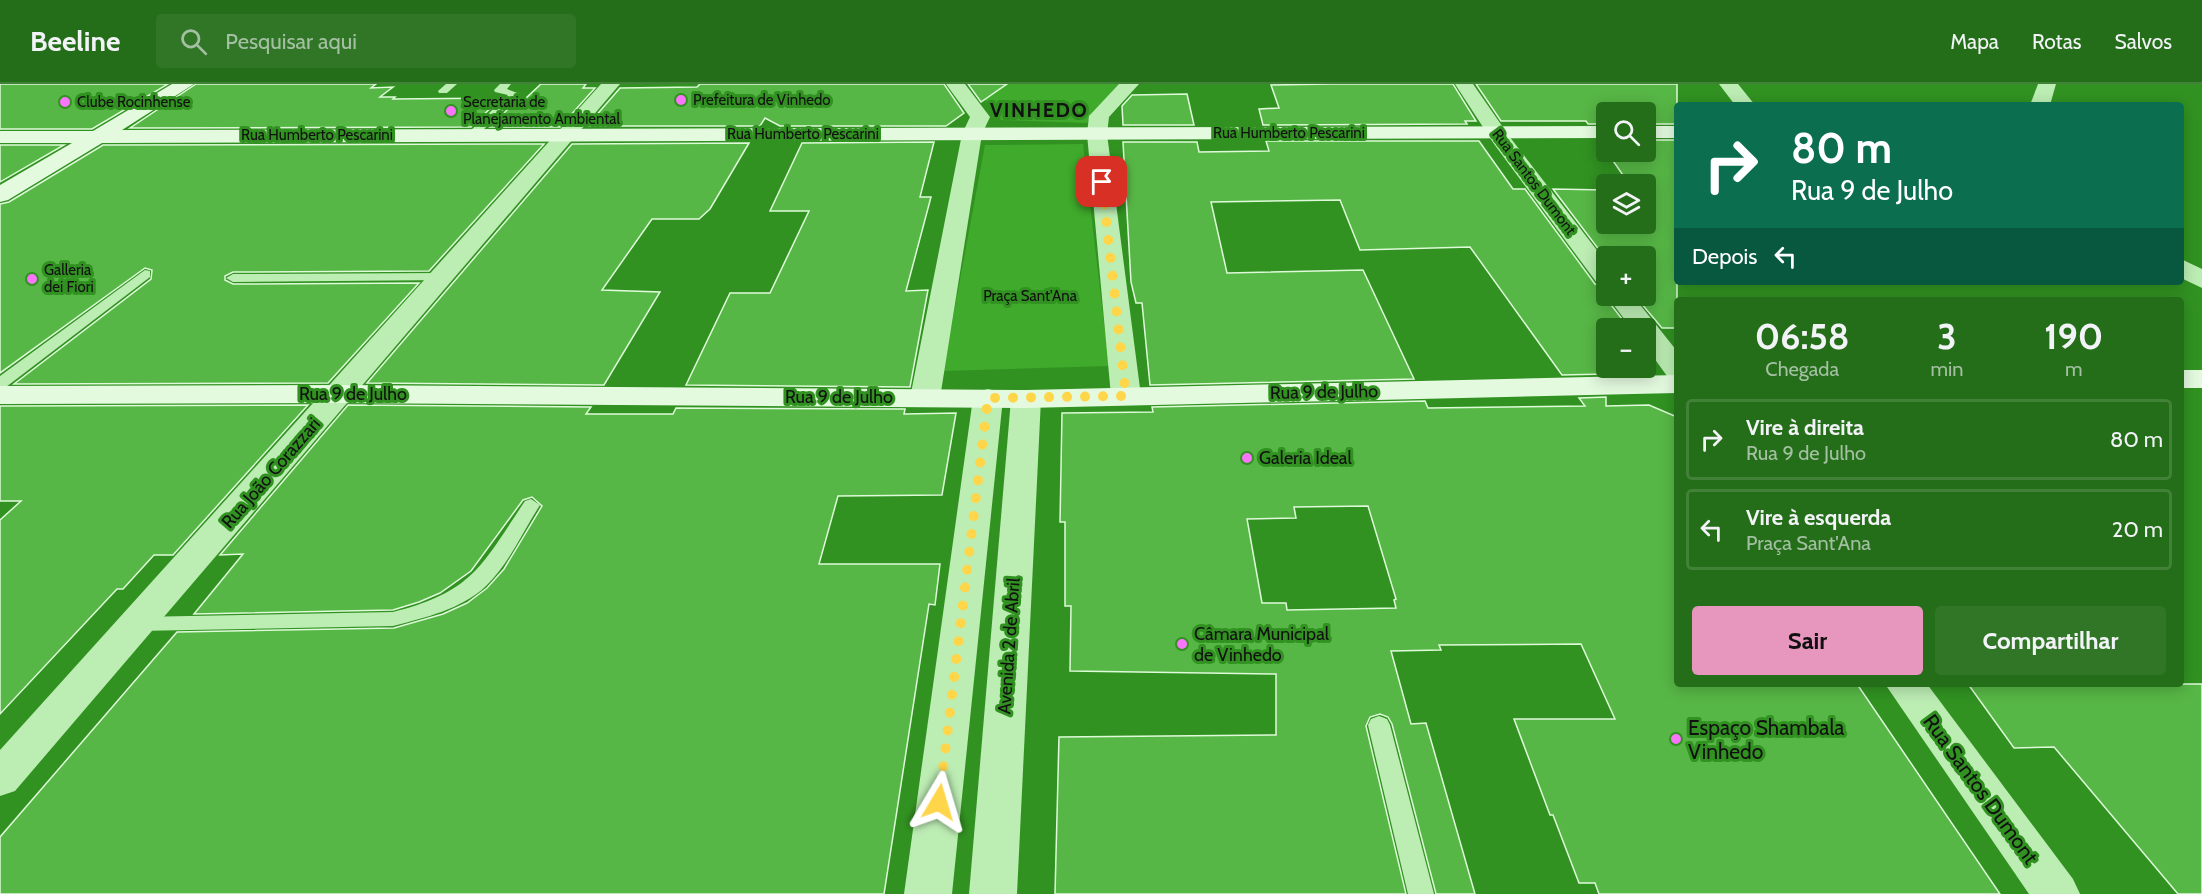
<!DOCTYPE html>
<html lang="pt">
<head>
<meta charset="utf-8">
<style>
  body { margin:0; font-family:Cabin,sans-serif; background:#317626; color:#f1f3f6; height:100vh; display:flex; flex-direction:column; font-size:22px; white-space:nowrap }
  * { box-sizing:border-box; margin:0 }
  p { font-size:20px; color:#a3c0a2 }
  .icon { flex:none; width:33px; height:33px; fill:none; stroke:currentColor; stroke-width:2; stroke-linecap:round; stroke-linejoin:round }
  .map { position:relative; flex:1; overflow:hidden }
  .panel { position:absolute; left:1674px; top:213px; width:510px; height:390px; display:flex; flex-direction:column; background:#256e19; border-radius:6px; box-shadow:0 3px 15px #0003 }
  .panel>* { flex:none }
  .guide { position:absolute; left:1674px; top:18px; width:510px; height:183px; border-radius:6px; box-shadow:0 3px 15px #0003; background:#0b6e4f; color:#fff; overflow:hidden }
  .fabs { position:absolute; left:1596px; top:18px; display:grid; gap:12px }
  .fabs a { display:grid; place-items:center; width:60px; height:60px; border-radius:6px; background:#256e19; box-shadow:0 3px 15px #0003; font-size:30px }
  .pin { position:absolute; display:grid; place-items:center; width:51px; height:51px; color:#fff; margin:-26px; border-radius:12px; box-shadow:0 3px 9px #0006 }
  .me { position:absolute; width:66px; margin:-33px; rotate:7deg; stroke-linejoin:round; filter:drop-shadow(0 0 4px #0008) }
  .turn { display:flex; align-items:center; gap:21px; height:126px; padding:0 18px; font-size:27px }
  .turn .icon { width:78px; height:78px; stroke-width:2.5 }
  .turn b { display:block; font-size:42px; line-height:51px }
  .then { display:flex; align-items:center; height:57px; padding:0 18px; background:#0003; gap:12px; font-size:22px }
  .eta { display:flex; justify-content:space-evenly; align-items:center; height:102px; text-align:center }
  .eta b { font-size:36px; font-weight:800; line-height:42px }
  .action { display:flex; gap:12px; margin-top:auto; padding:12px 18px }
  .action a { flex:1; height:69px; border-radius:6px; background:#e797bd; color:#111; font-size:24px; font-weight:800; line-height:69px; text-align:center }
  .action a+a { background:#317626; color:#f1f3f6 }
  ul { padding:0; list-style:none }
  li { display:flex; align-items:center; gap:18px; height:81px; margin:0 12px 9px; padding:0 6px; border:3px solid #428138; border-radius:6px }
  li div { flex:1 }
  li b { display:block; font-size:22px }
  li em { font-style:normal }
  header { display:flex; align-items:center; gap:36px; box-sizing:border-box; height:84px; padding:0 30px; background:#256e19; border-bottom:2px solid #428138 }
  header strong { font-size:28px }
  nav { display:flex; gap:33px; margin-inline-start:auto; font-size:21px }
  .search { width:420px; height:54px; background:#317626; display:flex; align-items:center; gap:15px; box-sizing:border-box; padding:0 21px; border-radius:6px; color:#a3c0a2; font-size:22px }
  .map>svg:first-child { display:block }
  .green { fill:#3faa2b }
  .building { fill:#57b746; stroke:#defad9; stroke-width:1.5; fill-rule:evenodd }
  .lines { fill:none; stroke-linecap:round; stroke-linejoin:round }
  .lane { fill:#bcedb3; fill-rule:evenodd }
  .street { fill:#bcedb3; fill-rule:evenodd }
  .secondary { fill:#e3fadf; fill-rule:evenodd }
  .route { stroke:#ffd54a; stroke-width:10; stroke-dasharray:0 18 }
  .poi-dot { fill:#f975f9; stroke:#319221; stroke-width:2 }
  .labels { text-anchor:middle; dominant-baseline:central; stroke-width:6; stroke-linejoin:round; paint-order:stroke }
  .far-poi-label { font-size:15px; fill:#111; stroke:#319221; text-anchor:start }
  .far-street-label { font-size:15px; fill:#111; stroke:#319221 }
  .far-park-label { font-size:15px; fill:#111; stroke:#319221 }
  .street-label { font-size:18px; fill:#111; stroke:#319221 }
  .poi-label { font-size:18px; fill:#111; stroke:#319221; text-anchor:start }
  .far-district-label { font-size:20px; font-weight:bold; letter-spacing:1.5px; fill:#111; stroke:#319221 }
  .near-poi-label { font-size:21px; fill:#111; stroke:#319221; text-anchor:start }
  .near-street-label { font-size:21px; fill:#111; stroke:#319221 }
</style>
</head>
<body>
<header>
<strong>Beeline</strong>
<div class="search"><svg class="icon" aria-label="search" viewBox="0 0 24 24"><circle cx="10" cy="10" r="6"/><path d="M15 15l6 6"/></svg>Pesquisar aqui</div>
<nav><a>Mapa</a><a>Rotas</a><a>Salvos</a></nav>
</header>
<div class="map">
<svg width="2202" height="810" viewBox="0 0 2202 810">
  <rect width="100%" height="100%" fill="#319221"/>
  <g class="green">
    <polygon points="972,0 1125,0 1087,39 1001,36"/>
    <polygon points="1083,60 1109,282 943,287 985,61"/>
  </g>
  <g class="building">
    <polygon points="0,0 168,0 92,45 0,45"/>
    <polygon points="196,0 376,0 371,4 393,3 380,13 395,13 393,15 501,14 471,43 130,44"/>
    <polygon points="541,0 586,0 583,4 595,4 560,43 490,43 519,14 526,14"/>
    <polygon points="700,0 944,0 964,29 946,42 780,42 765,34 760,42 587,42 620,4 697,3"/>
    <polygon points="968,0 1007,0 981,18"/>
    <polygon points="1331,0 1453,0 1476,37 1465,37 1467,40 1263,41 1259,25 1279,24 1271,1"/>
    <polygon points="1476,0 1677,0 1677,40 1646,40 1646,28 1606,28 1606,40 1588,40 1586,37 1501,37"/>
    <polygon points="1187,10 1194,41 1123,41 1122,22 1132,11"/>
    <polygon points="1646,56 1677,56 1677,244 1662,244 1635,212 1646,212 1646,172 1606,172 1606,175 1553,105 1606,106 1606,140 1646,140 1646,100 1629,100 1607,68 1646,68"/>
    <polygon points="1266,57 1479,57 1513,105 1525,105 1595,200 1606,204 1605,213 1629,244 1606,244 1606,290 1562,291 1470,163 1360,166 1340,116 1211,118 1227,189 1363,186 1414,295 1150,301 1142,219 1136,219 1131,198 1123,58 1197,58 1199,68 1269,67"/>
    <polygon points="934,58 920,113 931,113 906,207 928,206 910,303 686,301 730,209 770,209 809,127 770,127 802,59"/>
    <polygon points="749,59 710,125 699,135 652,135 602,206 660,208 604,301 367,299 572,60"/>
    <polygon points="544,60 429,187 233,188 225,192 225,196 233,200 419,199 328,299 14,300 151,195 152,186 145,184 0,289 0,120 9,118 103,61"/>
    <polygon points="0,61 64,61 0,98"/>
    <path d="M1606,313V322L1649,321L1677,333V600H1857L2000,810H1599L1595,799H1579L1553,731H1550L1514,635H1615L1581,560L1439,561L1441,566L1391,567L1411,640L1426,639L1475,810H1436L1392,640L1388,633L1380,630L1370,633L1366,642L1406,810H1055L1059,653L1276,651V590L1070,587L1071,522H1065V438H1060L1062,329L1153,328L1152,323L1425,317L1428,324L1585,322L1579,314ZM1368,422L1396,515L1394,516L1396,524L1287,526L1286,519H1262L1247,435L1296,434L1294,423Z"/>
    <polygon points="308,321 173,471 154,471 123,505 117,505 0,630 0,436 21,417 0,417 0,322"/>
    <polygon points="348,321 591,323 586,330 673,330 676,324 905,325 904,330 956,329 942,411 838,412 819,480 940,480 935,521 929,520 884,810 0,810 0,753 177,548 394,544 443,530 467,519 487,504 504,485 542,422 532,413 523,416 471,487 440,509 419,518 393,526 194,530 243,470 220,471"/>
    <polygon points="1968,600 2202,600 2202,810 2178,810 2054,663 2014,664"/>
  </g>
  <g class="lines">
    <g class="lane">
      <polygon points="446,0 457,0 447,9 439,9 438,7"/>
      <polygon points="500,0 511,0 507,5 520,10 477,52 469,52 469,48 508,11 495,8 494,6"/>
      <polygon points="145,186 150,187 150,193 6,303 0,305 0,292"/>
      <polygon points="442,189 449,193 447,196 233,198 226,194 233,190"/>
      <path d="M531,415L540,421C523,447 509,480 486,502C462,525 424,534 393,542L137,547L130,545L127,540L130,535L137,533L393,528C473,508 482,481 525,417Z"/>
      <polygon points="1379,632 1387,635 1390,641 1434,810 1408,810 1368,641 1371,635"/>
    </g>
    <g class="street">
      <polygon points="601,0 620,0 15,707 0,712 0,666"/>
      <polygon points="946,0 965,0 990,33 982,50 940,314 936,320 925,323 914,320 910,314 962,50 970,33"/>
      <polygon points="1119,0 1139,0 1109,33 1107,50 1141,312 1137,318 1126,321 1115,318 1111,312 1087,50 1089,32"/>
      <polygon points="1455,0 1473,0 1509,52 1606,178 1606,202 1597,199 1494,60"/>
      <polygon points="1719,0 1738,0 1755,21 1735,21"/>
      <polygon points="2038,0 2056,0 2050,21 2030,21"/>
      <polygon points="2181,175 2202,185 2202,204 2181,194"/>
      <polygon points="1607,212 1633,212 1677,267 1677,295 1667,292 1646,263 1646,244 1631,244"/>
      <polygon points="988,305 999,308 1003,314 952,810 904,810 973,314 977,308"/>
      <polygon points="1026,306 1037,309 1041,315 1017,810 969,810 1011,315 1015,309"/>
      <polygon points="1885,600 1927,600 2073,795 2080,810 2029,810"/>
    </g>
    <g class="secondary">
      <polygon points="172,0 194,0 122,46 1606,42 1606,54 102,59 8,116 0,118 0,101 72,59 0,59 0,47 93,47"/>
      <rect x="1646" y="42" width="31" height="12"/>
      <rect x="2181" y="286" width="21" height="18"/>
      <polygon points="1677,291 1677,309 1026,324 340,319 0,320 0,302 340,301 1026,306"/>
    </g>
  </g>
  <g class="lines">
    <polyline class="route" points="939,718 988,314 1126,312 1102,98"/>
  </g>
  <g class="poi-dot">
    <circle cx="681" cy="16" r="6"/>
    <circle cx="65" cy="18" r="6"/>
    <circle cx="451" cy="27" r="6"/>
    <circle cx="32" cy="195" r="6"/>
    <circle cx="1247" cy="374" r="6"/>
    <circle cx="1182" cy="560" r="6"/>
    <circle cx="1676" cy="655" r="6"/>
  </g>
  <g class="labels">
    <g class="far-poi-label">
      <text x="693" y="16">Prefeitura de Vinhedo</text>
      <text x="77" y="18">Clube Rocinhense</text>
      <text x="463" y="18">Secretaria de<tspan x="463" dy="17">Planejamento Ambiental</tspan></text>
      <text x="44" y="186">Galleria<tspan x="44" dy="17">dei Fiori</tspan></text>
    </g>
    <g class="far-street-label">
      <text x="1289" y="49">Rua Humberto Pescarini</text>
      <text x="803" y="50">Rua Humberto Pescarini</text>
      <text x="317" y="51">Rua Humberto Pescarini</text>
      <text transform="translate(1534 98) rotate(53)">Rua Santos Dumont</text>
    </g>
    <g class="far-park-label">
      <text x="1030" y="212">Praça Sant'Ana</text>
    </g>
    <g class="street-label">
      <text transform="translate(1324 308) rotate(-1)">Rua 9 de Julho</text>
      <text x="353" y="310">Rua 9 de Julho</text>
      <text x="839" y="313">Rua 9 de Julho</text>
      <text transform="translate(271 389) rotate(-49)">Rua João Corazzari</text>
      <text transform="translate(1009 562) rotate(-86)">Avenida 2 de Abril</text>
    </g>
    <g class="poi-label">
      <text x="1259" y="374">Galeria Ideal</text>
      <text x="1194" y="550">Câmara Municipal<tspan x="1194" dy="21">de Vinhedo</tspan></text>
    </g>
    <g class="far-district-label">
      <text x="1039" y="26">VINHEDO</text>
    </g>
    <g class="near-poi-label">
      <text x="1688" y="643">Espaço Shambala<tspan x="1688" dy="24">Vinhedo</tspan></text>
    </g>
    <g class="near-street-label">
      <text transform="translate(1981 705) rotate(54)">Rua Santos Dumont</text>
    </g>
  </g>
</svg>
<div class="fabs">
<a><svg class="icon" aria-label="search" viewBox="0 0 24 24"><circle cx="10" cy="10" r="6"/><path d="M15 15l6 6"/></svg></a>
<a><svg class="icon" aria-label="layers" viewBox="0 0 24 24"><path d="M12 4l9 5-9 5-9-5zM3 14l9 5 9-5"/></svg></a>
<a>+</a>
<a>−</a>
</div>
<div class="pin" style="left:1102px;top:98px;background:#d93025"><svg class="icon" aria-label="arrive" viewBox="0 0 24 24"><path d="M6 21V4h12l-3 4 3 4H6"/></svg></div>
<svg class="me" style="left:939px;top:718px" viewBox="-20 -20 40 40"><path d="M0-17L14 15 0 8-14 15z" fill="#ffd54a" stroke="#fff" stroke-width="4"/></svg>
<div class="guide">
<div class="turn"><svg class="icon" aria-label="right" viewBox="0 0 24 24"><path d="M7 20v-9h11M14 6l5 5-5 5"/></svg><div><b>80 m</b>Rua 9 de Julho</div></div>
<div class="then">Depois<svg class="icon" aria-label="left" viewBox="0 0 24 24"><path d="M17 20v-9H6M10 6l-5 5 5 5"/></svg></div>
</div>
<section class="panel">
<div class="eta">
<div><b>06:58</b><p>Chegada</p></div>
<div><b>3</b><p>min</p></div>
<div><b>190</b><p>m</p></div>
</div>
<ul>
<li><svg class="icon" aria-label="right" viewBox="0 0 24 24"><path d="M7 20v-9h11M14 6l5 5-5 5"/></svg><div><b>Vire à direita</b><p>Rua 9 de Julho</p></div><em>80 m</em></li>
<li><svg class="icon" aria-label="left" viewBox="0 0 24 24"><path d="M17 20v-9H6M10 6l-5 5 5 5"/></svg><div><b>Vire à esquerda</b><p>Praça Sant'Ana</p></div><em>20 m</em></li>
</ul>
<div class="action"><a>Sair</a><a>Compartilhar</a></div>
</section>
</div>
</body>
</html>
